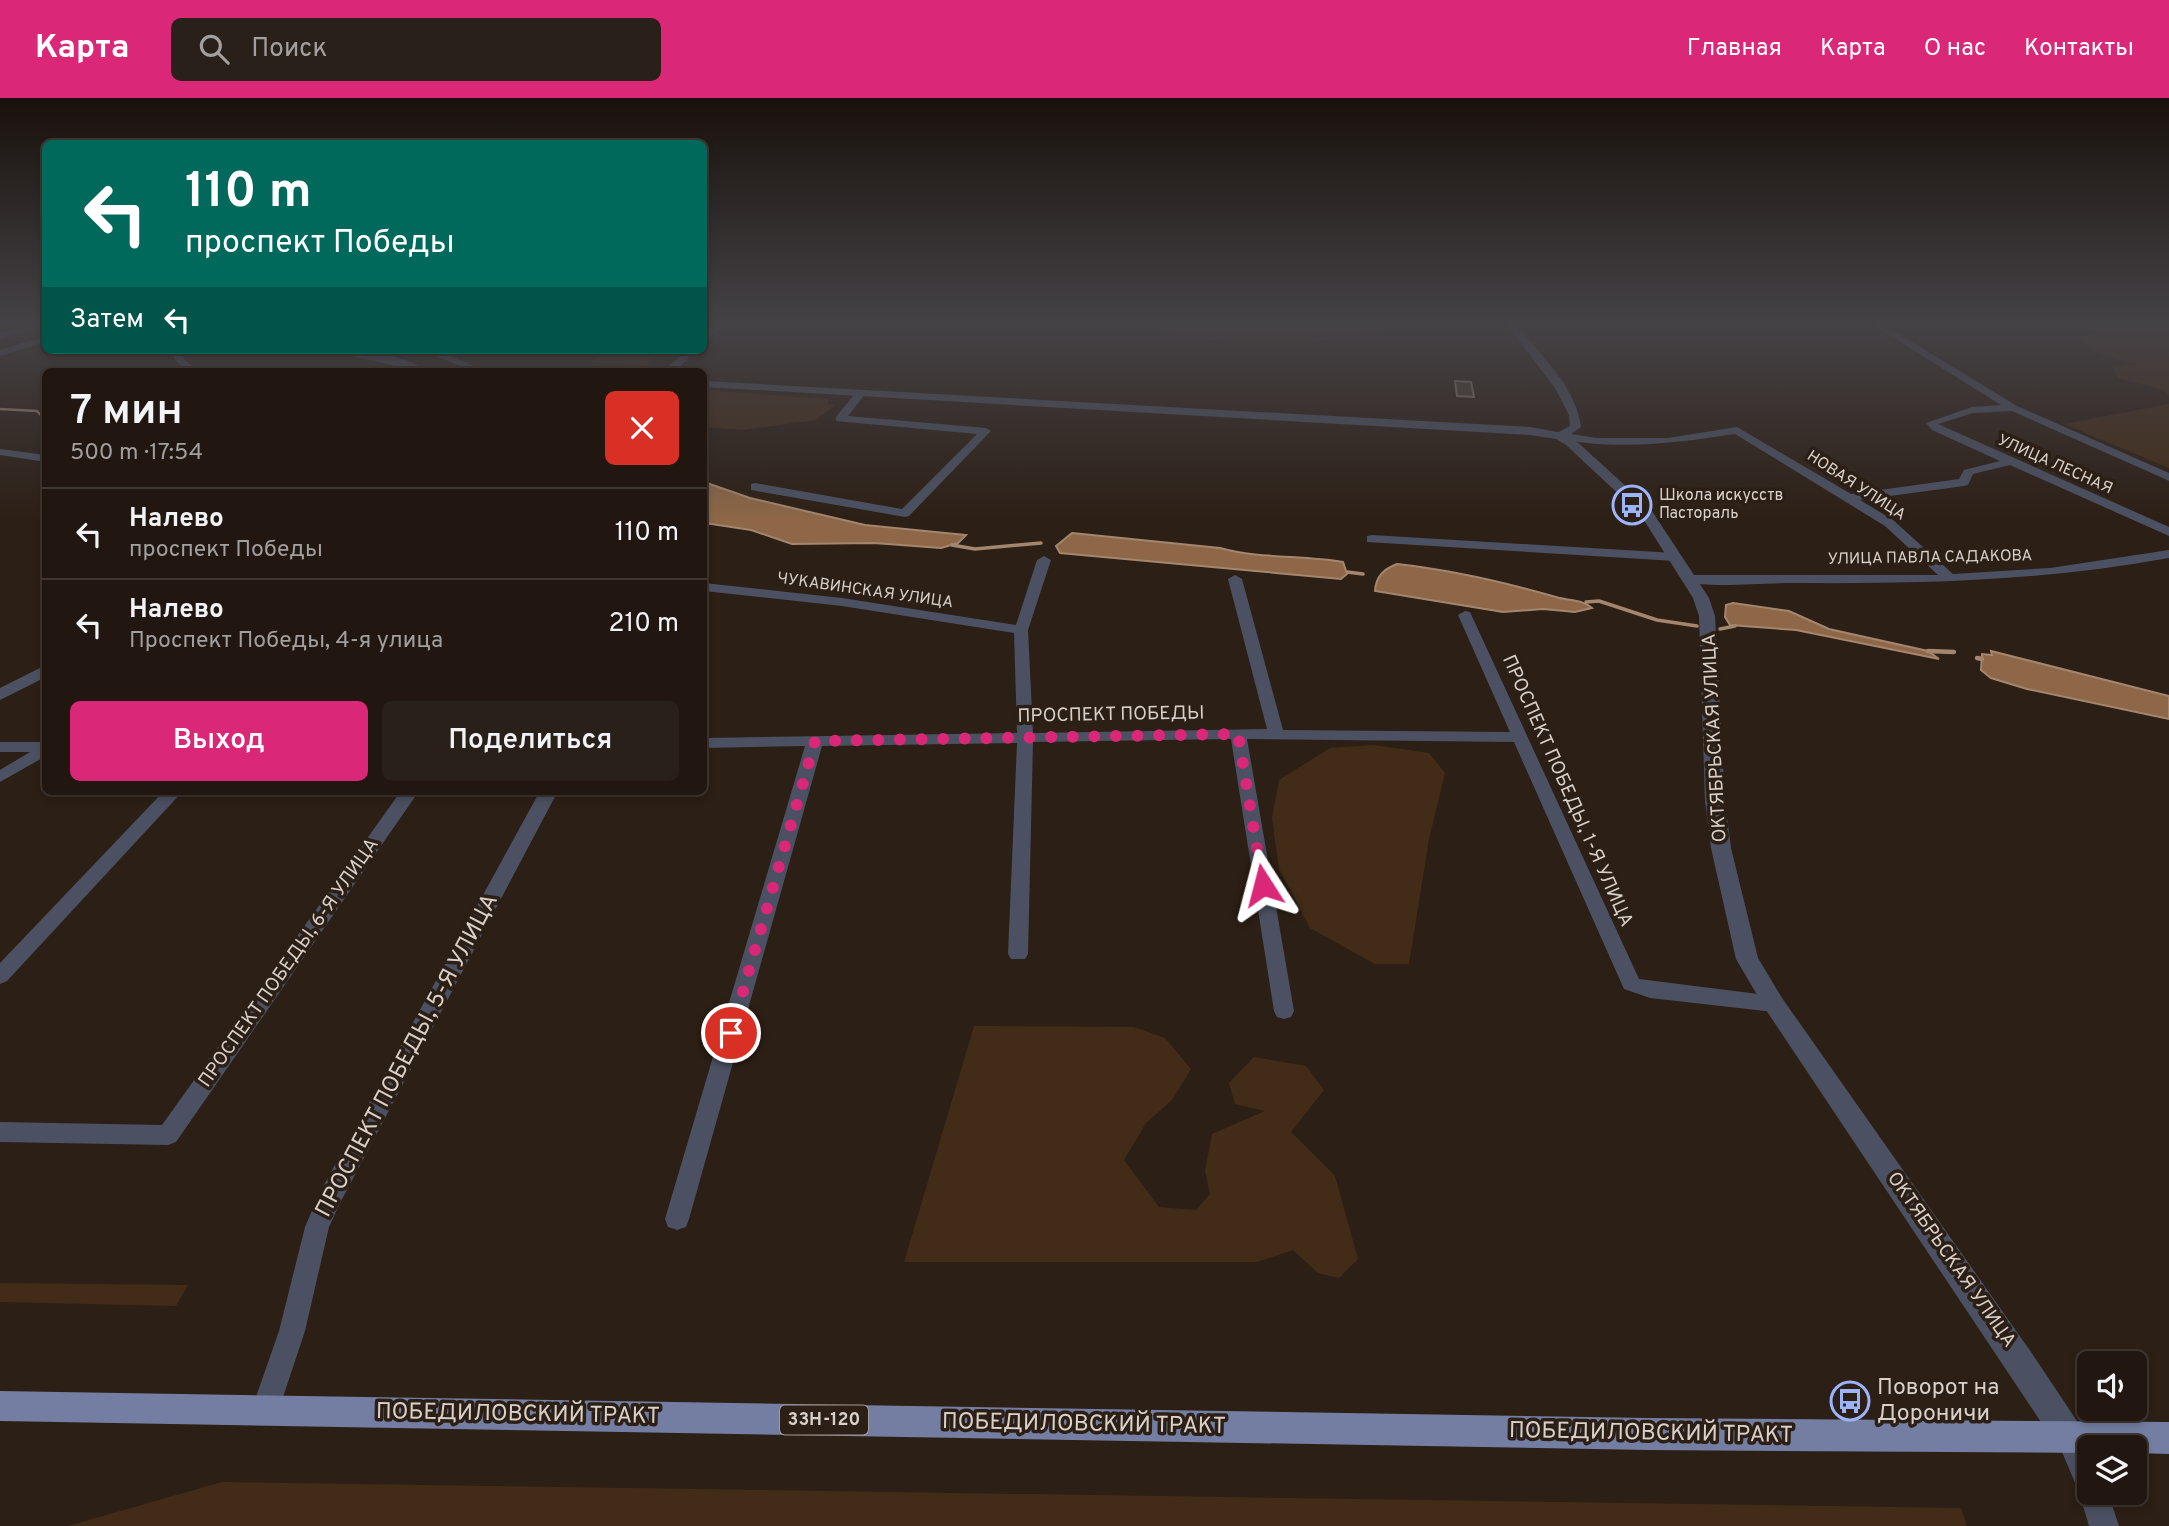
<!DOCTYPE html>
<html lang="ru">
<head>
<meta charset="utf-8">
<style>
  body { margin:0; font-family:Overpass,sans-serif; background:#292019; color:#f1f3f6; height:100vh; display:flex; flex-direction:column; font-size:26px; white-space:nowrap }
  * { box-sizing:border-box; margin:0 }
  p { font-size:23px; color:#a29f9f }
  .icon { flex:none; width:38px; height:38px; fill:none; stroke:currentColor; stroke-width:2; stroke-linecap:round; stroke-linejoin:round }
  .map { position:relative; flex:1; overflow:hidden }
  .drawer { position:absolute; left:42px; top:270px; width:665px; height:427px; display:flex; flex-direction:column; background:#211710; border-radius:10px; box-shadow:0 4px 10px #0003,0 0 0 2px #3e3630 }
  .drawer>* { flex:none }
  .banner { position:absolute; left:42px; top:42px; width:665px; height:214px; border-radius:10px; box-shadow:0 4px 10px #0003,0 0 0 2px #3e3630; background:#00695c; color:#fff; overflow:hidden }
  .tools { position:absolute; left:2077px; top:1253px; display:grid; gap:14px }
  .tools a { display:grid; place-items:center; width:70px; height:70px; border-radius:10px; background:#211710; box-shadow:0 4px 10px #0003,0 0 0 2px #3e3630; font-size:35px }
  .pin { position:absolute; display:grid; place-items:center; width:60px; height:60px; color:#fff; margin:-30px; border:4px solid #fff; border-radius:50%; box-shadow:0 2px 7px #0007 }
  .me { position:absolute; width:77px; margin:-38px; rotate:351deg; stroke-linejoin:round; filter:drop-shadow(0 0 5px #0008) }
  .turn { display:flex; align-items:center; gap:24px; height:147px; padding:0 28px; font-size:32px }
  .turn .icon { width:91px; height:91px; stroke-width:2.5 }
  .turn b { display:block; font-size:49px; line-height:60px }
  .then { display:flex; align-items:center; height:66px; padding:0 28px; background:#0003; gap:14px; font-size:26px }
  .round { display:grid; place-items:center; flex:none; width:74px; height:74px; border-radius:10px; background:#292019 }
  .headline { display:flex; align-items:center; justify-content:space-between; height:119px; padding:0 28px }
  h1 { font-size:42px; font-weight:600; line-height:52px }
  .button { display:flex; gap:14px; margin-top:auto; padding:14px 28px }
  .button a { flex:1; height:80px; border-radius:10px; background:#db2777; color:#fff; font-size:28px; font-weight:600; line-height:80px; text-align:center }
  .button a+a { background:#292019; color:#f1f3f6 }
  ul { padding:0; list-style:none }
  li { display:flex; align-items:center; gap:21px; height:91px; padding:0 28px; border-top:2px solid #3e3630 }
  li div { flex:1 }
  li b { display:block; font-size:26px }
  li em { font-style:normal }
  header { display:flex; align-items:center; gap:42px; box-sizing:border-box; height:98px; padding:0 35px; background:#db2777; color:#fff }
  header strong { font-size:33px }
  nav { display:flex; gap:38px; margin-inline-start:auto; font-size:24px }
  .search { width:490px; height:63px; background:#292019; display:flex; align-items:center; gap:18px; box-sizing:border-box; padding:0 24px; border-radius:10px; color:#a29f9f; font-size:26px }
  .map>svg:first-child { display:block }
  .green { fill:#432c17 }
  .water { fill:#8d6747; stroke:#a4866e; stroke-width:2 }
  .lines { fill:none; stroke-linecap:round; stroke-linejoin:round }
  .stream-far2 { stroke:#a4866e; stroke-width:2.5 }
  .stream-far1 { stroke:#a4866e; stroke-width:3.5 }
  .stream { stroke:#a4866e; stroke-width:4.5 }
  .building { fill:#493c31; stroke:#8b7c70; stroke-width:2 }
  .minor { fill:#4b5162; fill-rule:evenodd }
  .tertiary { fill:#4b5162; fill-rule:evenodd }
  .primary { fill:#737ea2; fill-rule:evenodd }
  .route { stroke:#db2777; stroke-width:12; stroke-dasharray:0 21.6 }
  .labels { text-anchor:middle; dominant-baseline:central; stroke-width:7; stroke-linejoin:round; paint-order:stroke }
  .far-street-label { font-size:16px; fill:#d8d0c9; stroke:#2c1f15 }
  .far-poi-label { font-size:16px; fill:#d8d0c9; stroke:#2c1f15; text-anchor:start }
  .shield { fill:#2c1f15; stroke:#a49b93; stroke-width:2 }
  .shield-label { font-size:18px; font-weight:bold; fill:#d8d0c9 }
  .street-label { font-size:19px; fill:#d8d0c9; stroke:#2c1f15 }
  .near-street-label { font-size:23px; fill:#d8d0c9; stroke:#2c1f15 }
  .near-poi-label { font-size:23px; fill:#d8d0c9; stroke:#2c1f15; text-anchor:start }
</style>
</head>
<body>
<header>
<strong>Карта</strong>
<div class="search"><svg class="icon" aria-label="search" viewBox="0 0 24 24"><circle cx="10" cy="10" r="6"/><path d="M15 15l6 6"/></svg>Поиск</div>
<nav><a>Главная</a><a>Карта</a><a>О нас</a><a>Контакты</a></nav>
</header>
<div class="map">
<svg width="2169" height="1428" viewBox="0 0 2169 1428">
  <rect width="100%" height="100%" fill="#2c1f15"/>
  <g class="green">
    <path d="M1150,223H1388L1389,230C1327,250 1206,252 1145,226Z"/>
    <polygon points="2063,223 2169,223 2169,298 2163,292 2118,280 2112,268 2138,267 2095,255 2078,239 2100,234"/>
    <polygon points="606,252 663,252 646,267 591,264"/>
    <polygon points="704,292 829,301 827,306 835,307 816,322 743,332 704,329"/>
    <polygon points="2169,306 2169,370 2064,326"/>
    <polygon points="1374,647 1429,655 1445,675 1429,741 1409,866 1375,866 1310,830 1279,771 1272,720 1279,682 1330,650"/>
    <polygon points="974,928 1134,929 1165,940 1191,971 1172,1002 1146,1025 1124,1062 1159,1109 1196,1112 1210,1096 1205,1073 1212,1036 1265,1013 1235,1006 1229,985 1254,959 1306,968 1324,992 1291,1034 1335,1078 1358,1161 1339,1180 1318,1175 1293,1152 1257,1164 904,1164"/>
    <polygon points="0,1185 188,1187 176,1208 0,1204"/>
    <polygon points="222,1384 1961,1410 1967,1428 68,1428"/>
  </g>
  <g class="water">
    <polygon points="704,384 750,400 865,427 966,437 958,445 941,450 874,445 792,446 751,432 704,425"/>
    <path d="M1072,435L1220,450C1260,461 1302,457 1343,464L1347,476L1341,481L1060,455L1056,448Z"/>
    <path d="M1397,466C1451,472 1504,484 1556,499C1569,503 1582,501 1592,510L1575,514L1543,511L1503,514L1375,493C1376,478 1384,471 1397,466Z"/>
    <polygon points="1733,505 1789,513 1829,531 1928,553 1939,561 1796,532 1730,527 1725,519 1726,507"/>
    <polygon points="1991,553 2169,598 2169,621 2027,591 1991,580 1981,572 1982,556 1992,557"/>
  </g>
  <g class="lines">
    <polyline class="stream-far2" points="0,311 37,313 46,323"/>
    <g class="stream-far1">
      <polyline points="952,447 975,451 1041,445"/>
      <polyline points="1347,474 1363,476"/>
      <polyline points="1586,504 1599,503 1657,522 1697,528"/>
      <polyline points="1720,531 1735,528"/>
    </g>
    <g class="stream">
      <polyline points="1928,553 1954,554"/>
      <polyline points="1977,560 1982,561"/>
    </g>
  </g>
  <polygon class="building" points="1455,283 1471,284 1474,299 1457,298"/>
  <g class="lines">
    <g class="minor">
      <polygon points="41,223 46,223 46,227 0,241 0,235"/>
      <polygon points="719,223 729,223 704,244 704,237"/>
      <path d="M1504,223H1513C1538,254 1576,288 1581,329L1571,336L1597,340H1668L1737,329L1851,396L1959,381L1964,372L2000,363L1932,332L1926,325L1972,309L2001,307L1867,223H1878L2017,308L2169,375V383L2165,381L2012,313L1973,315L1938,326L2169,429V438L2010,367L1973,376L1968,387L1964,388L1860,402L1893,422L1953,476L2050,470L2169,452V460C2043,483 1918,486 1791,485C1761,485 1712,490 1684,484L1682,481L1689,477H1938L1885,428L1735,336C1676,345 1615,353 1555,340V336L1570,328L1569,317L1555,290Z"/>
      <polygon points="46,238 46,244 0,258 0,252"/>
      <path d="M170,252H180L184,261L198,273C183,273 176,265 170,252Z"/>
      <path d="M332,252C360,252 403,255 426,273C416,273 339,256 332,252Z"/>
      <polygon points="422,252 436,252 486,273 472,273"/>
      <polygon points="686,252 697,252 675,273 664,273"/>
      <polygon points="857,293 866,295 848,318 986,330 991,333 909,418 905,419 751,392 751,386 755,385 902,411 977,336 836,323 836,319"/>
      <polygon points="0,351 46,357 46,364 0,357"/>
      <polygon points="1372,437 1675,455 1682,459 1675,463 1367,444 1367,438"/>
      <polygon points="1044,458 1051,462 1028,532 1033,635 1267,631 1228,481 1235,477 1242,481 1283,632 1510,634 1458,517 1465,513 1470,514 1639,881 1774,898 1781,900 1784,906 1781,912 1774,914 1650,900 1624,891 1514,644 1247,641 1294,913 1291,919 1284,921 1277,919 1274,913 1231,641 1033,644 1028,856 1025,861 1011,861 1008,856 1017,645 822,648 689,1121 686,1129 677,1132 668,1129 665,1121 805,648 704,650 704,640 1017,635 1014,535 842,508 704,493 704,485 842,500 1016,527 1037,462"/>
      <polygon points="0,644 46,644 46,658 0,684 0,672 30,654 0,654"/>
      <polygon points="164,693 183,693 7,883 0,886 0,865"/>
      <polygon points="401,693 419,693 176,1044 168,1047 0,1044 0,1024 162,1027"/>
      <polygon points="540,693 558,693 339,1107 329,1129 305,1233 275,1323 265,1327 255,1323 251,1313 279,1233 305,1129 320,1094"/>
      <polygon points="2070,1326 2080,1330 2090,1351 2090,1395 2108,1395 2119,1428 2089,1428 2079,1394 2056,1340 2060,1330"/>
    </g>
    <g class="tertiary">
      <polygon points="704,283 1530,329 1563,335 1574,341 1650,410 1709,500 1715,518 1725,703 1731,750 1758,860 1782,900 2031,1254 2081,1329 2086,1340 2081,1351 2070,1356 2059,1351 1766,912 1736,861 1711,750 1705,703 1699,518 1693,500 1640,416 1566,347 1556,341 1530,337 704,289"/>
      <polygon points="46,567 46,579 0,602 0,590"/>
    </g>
    <polygon class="primary" points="0,1293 1648,1320 2169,1324 2169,1356 2135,1355 2135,1349 2090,1349 2090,1355 1648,1352 0,1323"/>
  </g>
  <linearGradient id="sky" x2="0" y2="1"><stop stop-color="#18110c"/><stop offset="0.53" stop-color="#454246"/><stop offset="1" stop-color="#454246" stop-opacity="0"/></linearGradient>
  <rect width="2169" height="423" fill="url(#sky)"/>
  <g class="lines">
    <polyline class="route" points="731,935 815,643 1238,636 1263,787"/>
  </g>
  <defs>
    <symbol id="bus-ring" viewBox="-11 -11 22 22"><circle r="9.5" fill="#2c1f15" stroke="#9db4fd" stroke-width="1.5"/><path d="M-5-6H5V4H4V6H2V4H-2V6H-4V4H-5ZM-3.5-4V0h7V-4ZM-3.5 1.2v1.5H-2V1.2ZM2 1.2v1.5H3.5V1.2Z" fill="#9db4fd"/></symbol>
  </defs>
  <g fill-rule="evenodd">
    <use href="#bus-ring" x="1610" y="385" width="44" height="44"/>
    <use href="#bus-ring" x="1828" y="1281" width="44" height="44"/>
  </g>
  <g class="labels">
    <g class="far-street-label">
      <text transform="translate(2055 367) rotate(24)">УЛИЦА ЛЕСНАЯ</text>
      <text transform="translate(1856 388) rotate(33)">НОВАЯ УЛИЦА</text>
      <text transform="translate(1930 460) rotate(-1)">УЛИЦА ПАВЛА САДАКОВА</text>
      <text transform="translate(865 493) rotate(8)">ЧУКАВИНСКАЯ УЛИЦА</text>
    </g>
    <g class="far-poi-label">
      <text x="1659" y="398">Школа искусств<tspan x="1659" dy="18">Пастораль</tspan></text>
    </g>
    <rect class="shield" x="780" y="1307.5" width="88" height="29" rx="5"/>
    <g class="shield-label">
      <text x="824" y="1322">33Н-120</text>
    </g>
    <g class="street-label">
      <text transform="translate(1111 617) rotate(-1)">ПРОСПЕКТ ПОБЕДЫ</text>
      <text transform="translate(1715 640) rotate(-93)">ОКТЯБРЬСКАЯ УЛИЦА</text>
      <text transform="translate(1567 693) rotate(66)">ПРОСПЕКТ ПОБЕДЫ, 1-Я УЛИЦА</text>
      <text transform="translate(289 865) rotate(-55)">ПРОСПЕКТ ПОБЕДЫ, 6-Я УЛИЦА</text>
      <text transform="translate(1951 1162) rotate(55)">ОКТЯБРЬСКАЯ УЛИЦА</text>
    </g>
    <g class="near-street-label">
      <text transform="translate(408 958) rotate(-62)">ПРОСПЕКТ ПОБЕДЫ, 5-Я УЛИЦА</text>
      <text transform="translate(518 1317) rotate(1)">ПОБЕДИЛОВСКИЙ ТРАКТ</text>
      <text transform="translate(1084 1327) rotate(1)">ПОБЕДИЛОВСКИЙ ТРАКТ</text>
      <text transform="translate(1651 1336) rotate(1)">ПОБЕДИЛОВСКИЙ ТРАКТ</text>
    </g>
    <g class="near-poi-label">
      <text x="1877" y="1290">Поворот на<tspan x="1877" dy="26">Дороничи</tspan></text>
    </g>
  </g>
</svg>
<div class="tools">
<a><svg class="icon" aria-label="sound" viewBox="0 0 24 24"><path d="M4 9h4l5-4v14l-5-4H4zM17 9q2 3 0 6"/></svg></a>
<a><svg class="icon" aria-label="layers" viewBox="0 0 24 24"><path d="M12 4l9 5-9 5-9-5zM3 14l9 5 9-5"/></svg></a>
</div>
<div class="pin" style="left:731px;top:935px;background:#d93025"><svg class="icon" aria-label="arrive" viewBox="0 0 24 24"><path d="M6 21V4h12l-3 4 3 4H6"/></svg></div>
<svg class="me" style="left:1263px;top:787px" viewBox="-20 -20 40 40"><path d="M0-17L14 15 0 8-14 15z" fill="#db2777" stroke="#fff" stroke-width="4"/></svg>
<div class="banner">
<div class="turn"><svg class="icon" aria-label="left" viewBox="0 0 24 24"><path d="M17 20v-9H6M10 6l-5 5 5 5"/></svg><div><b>110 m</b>проспект Победы</div></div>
<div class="then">Затем<svg class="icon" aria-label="left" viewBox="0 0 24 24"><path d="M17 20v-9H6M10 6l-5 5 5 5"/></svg></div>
</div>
<section class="drawer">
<div class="headline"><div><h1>7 мин</h1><p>500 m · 17:54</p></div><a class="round" style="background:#d93025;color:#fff"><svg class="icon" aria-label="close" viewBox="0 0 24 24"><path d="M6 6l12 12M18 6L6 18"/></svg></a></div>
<ul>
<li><svg class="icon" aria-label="left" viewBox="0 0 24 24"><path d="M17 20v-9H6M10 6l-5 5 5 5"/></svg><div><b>Налево</b><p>проспект Победы</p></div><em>110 m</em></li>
<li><svg class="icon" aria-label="left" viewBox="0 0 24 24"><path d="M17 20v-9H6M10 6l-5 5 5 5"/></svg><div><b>Налево</b><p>Проспект Победы, 4-я улица</p></div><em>210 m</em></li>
</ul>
<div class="button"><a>Выход</a><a>Поделиться</a></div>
</section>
</div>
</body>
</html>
